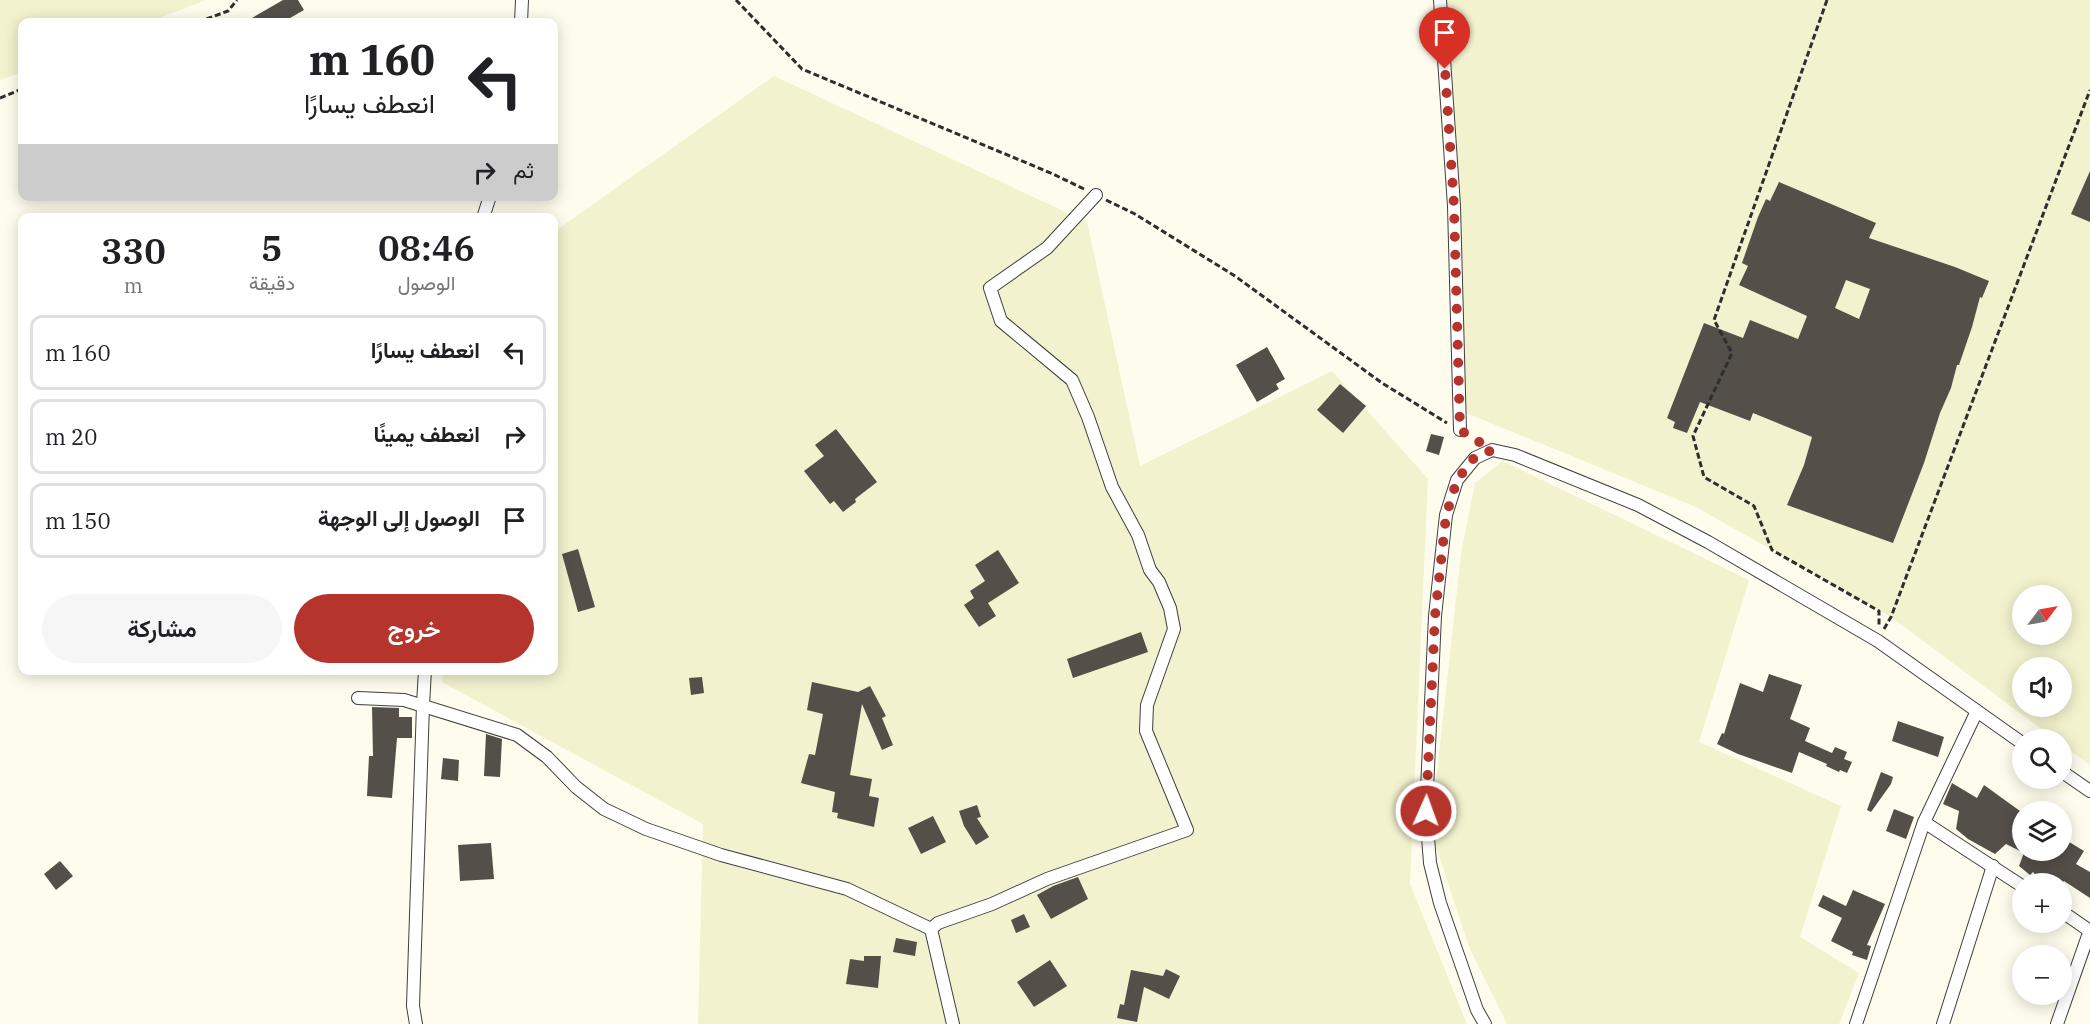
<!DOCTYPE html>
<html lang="ar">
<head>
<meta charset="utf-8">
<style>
  body { margin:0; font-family:"IBM Plex Serif",Vazirmatn,serif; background:#f6f6f6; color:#202124; direction:rtl; height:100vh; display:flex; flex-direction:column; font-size:22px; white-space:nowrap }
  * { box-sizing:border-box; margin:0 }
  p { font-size:20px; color:#757577 }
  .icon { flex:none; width:33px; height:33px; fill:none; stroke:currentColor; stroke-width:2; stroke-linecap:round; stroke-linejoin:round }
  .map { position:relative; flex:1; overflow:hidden; direction:ltr }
  .drawer { position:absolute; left:18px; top:213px; width:540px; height:462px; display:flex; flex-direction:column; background:#fff; border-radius:12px; box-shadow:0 3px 15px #0003; direction:rtl }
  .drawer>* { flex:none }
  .hud { position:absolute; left:18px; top:18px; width:540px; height:183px; border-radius:12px; box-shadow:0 3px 15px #0003; direction:rtl; background:#fff; color:#202124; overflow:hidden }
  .needle { width:39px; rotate:58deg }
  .fabs { position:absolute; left:2012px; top:585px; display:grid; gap:12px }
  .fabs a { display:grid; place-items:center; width:60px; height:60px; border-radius:50%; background:#fff; box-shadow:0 3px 15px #0003; font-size:30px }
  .pin { position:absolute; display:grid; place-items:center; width:51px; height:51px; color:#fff; margin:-62px -26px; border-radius:50% 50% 50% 0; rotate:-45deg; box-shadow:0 0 6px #0007 }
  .pin .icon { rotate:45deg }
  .me { position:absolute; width:66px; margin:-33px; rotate:2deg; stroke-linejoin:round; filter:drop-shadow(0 0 4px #0008) }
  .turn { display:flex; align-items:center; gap:21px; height:126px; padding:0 24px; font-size:27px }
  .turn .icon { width:78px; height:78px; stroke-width:2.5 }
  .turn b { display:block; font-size:42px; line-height:51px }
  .then { display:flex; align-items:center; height:57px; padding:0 24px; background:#0003; gap:12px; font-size:22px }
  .eta { display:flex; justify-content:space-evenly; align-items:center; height:102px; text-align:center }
  .eta b { font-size:36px; font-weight:600; line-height:42px }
  .action { display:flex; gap:12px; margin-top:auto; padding:12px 24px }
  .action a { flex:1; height:69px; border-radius:36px; background:#b5342c; color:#fff; font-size:24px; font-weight:600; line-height:69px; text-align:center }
  .action a+a { background:#f6f6f6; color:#202124 }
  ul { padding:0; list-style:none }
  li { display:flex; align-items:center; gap:18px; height:75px; margin:0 12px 9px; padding:0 12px; border:3px solid #e0e0e0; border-radius:12px }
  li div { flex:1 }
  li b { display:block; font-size:22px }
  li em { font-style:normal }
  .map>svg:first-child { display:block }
  .farmland { fill:#f2f2ce; fill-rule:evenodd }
  .building { fill:#544f49; fill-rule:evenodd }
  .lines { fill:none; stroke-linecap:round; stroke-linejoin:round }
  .street-casing { stroke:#3f3f3f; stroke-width:14 }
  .path { stroke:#2e2e2e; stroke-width:3; stroke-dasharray:6 3; stroke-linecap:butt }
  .street { stroke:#fff; stroke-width:12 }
  .route { stroke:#b5342c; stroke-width:10; stroke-dasharray:0 18 }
</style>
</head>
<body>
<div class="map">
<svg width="2090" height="1024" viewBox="0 0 2090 1024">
  <rect width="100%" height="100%" fill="#fefcec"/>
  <g class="farmland">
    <polygon points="0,0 206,0 149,22 22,22 22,72 0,80"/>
    <path d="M1439,0H2090V765L2061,744V740L2055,739L1891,617L1696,507L1459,410ZM2022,596H2061V634H2022ZM2022,668H2061V706H2022Z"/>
    <polygon points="774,76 1087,222 1140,466 1332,371 1428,479 1410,884 1467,1024 698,1024 703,824 442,682 443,671 554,670 554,232"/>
    <polygon points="1503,461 1749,580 1699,742 1841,806 1800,937 1859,973 1839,1024 1507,1024 1469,947 1436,846 1436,782 1461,554 1475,483"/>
  </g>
  <g class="building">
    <polygon points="283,0 298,0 304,10 283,22 245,22"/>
    <polygon points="2090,171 2090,222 2071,214"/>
    <path d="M1779,182L1876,223L1869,238L1955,267L1989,281L1982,298L1980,297L1972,327L1959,365H1957L1951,388L1940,413L1924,463L1893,543L1787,505L1804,465L1812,437L1753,413L1750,421L1700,402L1687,433L1673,428L1675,422L1667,418L1704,323L1743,338L1750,320L1798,339L1807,316L1739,285L1748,266L1742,263L1758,217L1766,199L1770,201ZM1846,280L1870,289L1859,319L1835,308Z"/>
    <polygon points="1267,347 1285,379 1276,384 1279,389 1257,402 1236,365"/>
    <polygon points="1340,384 1366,406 1343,433 1317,410"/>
    <polygon points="836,429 877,482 855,499 856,502 843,512 834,501 830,504 804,471 824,456 815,445"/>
    <polygon points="1431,434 1444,437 1439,455 1426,451"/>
    <polygon points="578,549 595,607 578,612 562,554"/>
    <polygon points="998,550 1019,583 988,603 996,616 979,627 964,605 974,598 970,591 985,581 975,565"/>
    <polygon points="1141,632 1148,652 1073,678 1067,659"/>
    <polygon points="1769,674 1802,685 1790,719 1810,728 1805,741 1832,753 1835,747 1847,752 1844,759 1852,762 1847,773 1840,770 1839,772 1826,766 1827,764 1799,752 1792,773 1738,754 1717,744 1722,733 1724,734 1740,683 1763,692"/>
    <polygon points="702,677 704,693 691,695 689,678"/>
    <polygon points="812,682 858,692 870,686 886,716 882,718 893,745 882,750 862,704 850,775 872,779 869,796 879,798 874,827 837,818 838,813 832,812 835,792 801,783 809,754 815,755 823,714 807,710"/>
    <polygon points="372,707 399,708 399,717 412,717 412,738 397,738 392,798 367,796 369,756 373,756"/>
    <polygon points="1898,721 1944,737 1938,757 1892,741"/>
    <polygon points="486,734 502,739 500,777 484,776"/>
    <polygon points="443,758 459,760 458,781 441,779"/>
    <polygon points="1881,772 1893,777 1891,784 1871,812 1867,810"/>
    <polygon points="1952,783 1977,798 1984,785 2020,811 2014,822 2022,826 2022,852 2006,844 1995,854 1968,839 1956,829 1959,811 1943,804"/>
    <polygon points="977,805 981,817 977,818 989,837 976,845 964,826 959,811"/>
    <polygon points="1894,809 1914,817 1906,839 1886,831"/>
    <polygon points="933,816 946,842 921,854 908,828"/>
    <polygon points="2061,837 2084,851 2076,864 2090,872 2090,898 2064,881 2062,884 2043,884 2033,872 2030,875 2019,866 2025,850 2061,850"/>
    <polygon points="491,843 494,879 460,881 458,845"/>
    <polygon points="60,861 73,876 56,890 44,874"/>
    <polygon points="1078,877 1088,899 1051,919 1037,895 1053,886"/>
    <polygon points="1853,890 1885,904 1867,945 1871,946 1867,960 1852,955 1853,952 1831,941 1842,918 1818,906 1823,895 1846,906"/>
    <polygon points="1024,914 1030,927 1016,933 1011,920"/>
    <polygon points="896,938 917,942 915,956 893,952"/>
    <polygon points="864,956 881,956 878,988 846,984 850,959 864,961"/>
    <polygon points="1050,960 1067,986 1034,1007 1017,982"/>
    <polygon points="1166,969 1180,976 1169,999 1144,987 1137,1022 1117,1018 1120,1004 1124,1005 1131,970 1163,976"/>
  </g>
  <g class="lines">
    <defs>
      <g id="street">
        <polyline points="1440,0 1454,206 1460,430"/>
        <polyline points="521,22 522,0"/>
        <polyline points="483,218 490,196"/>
        <polyline points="358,698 404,700 517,735 547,757 576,787 604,809 646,829 721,855 847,889 931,929"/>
        <polyline points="2061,771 2090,791"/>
        <polyline points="1924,822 2022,886"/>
        <polyline points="2061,911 2090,931"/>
        <polyline points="931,929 938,923 992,904 1047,879 1187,830 1146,731 1147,705 1174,629 1170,608 1159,582 1150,570 1138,535 1112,487 1088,417 1072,380 1001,321 990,288 1047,248 1096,195"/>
        <polyline points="931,929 953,1024"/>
        <polyline points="416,1024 413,1006 423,705 425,670"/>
        <polyline points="1485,1024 1477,1010 1440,903 1430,863 1426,811 1435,616 1446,515 1457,480 1475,458 1492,450 1515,455 1638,505 1708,542 1878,641 2022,743"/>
        <polyline points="1856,1024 1924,822 1977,711"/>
        <polyline points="1943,1024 1993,866"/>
        <polyline points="2057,1024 2090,930"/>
      </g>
    </defs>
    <use href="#street" class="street-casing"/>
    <g class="path">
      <polyline points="736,0 802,69 1053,174 1084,189"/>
      <polyline points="1827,0 1714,320 1732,353 1693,436 1704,477 1754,506 1772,550 1879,611 1879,627"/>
      <polyline points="198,22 228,11 237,0"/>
      <polyline points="0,98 22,89"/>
      <polyline points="1106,200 1135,214 1235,276 1382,383 1447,423"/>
      <polyline points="1884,629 1891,617 2090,90"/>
    </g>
    <use href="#street" class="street"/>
  </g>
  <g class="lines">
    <polyline class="route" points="1426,811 1435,616 1446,516 1457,480 1474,458 1492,450 1460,430 1454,206 1445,69"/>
  </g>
</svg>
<div class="fabs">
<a><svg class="needle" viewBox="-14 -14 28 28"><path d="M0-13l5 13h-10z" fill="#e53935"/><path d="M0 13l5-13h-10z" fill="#757577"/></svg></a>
<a><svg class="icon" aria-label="sound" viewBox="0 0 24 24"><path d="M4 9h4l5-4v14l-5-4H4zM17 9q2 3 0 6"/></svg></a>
<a><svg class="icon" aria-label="search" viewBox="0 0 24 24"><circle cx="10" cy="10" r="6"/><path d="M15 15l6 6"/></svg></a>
<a><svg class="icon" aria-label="layers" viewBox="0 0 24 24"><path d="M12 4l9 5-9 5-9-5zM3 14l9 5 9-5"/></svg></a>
<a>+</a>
<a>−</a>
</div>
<div class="pin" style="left:1445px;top:69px;background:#d93025"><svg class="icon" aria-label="arrive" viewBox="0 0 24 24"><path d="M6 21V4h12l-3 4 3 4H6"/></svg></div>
<svg class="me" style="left:1426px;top:811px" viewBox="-20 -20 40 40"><circle r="17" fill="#b5342c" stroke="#fff" stroke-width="3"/><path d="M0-11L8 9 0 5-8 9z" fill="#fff"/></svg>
<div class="hud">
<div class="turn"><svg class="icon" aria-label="left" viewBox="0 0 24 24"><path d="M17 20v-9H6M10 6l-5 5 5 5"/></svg><div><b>160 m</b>انعطف يسارًا</div></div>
<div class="then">ثم<svg class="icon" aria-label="right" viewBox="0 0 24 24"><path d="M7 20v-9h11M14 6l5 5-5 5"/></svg></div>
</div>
<section class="drawer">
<div class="eta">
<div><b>08:46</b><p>الوصول</p></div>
<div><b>5</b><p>دقيقة</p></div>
<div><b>330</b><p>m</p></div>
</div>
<ul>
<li><svg class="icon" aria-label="left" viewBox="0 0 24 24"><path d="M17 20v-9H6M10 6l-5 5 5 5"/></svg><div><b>انعطف يسارًا</b></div><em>160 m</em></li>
<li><svg class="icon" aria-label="right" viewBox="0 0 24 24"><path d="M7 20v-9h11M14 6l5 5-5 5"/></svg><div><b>انعطف يمينًا</b></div><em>20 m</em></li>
<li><svg class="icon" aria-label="arrive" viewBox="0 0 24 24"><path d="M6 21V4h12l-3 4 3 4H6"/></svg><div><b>الوصول إلى الوجهة</b></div><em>150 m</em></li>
</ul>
<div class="action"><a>خروج</a><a>مشاركة</a></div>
</section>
</div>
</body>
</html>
